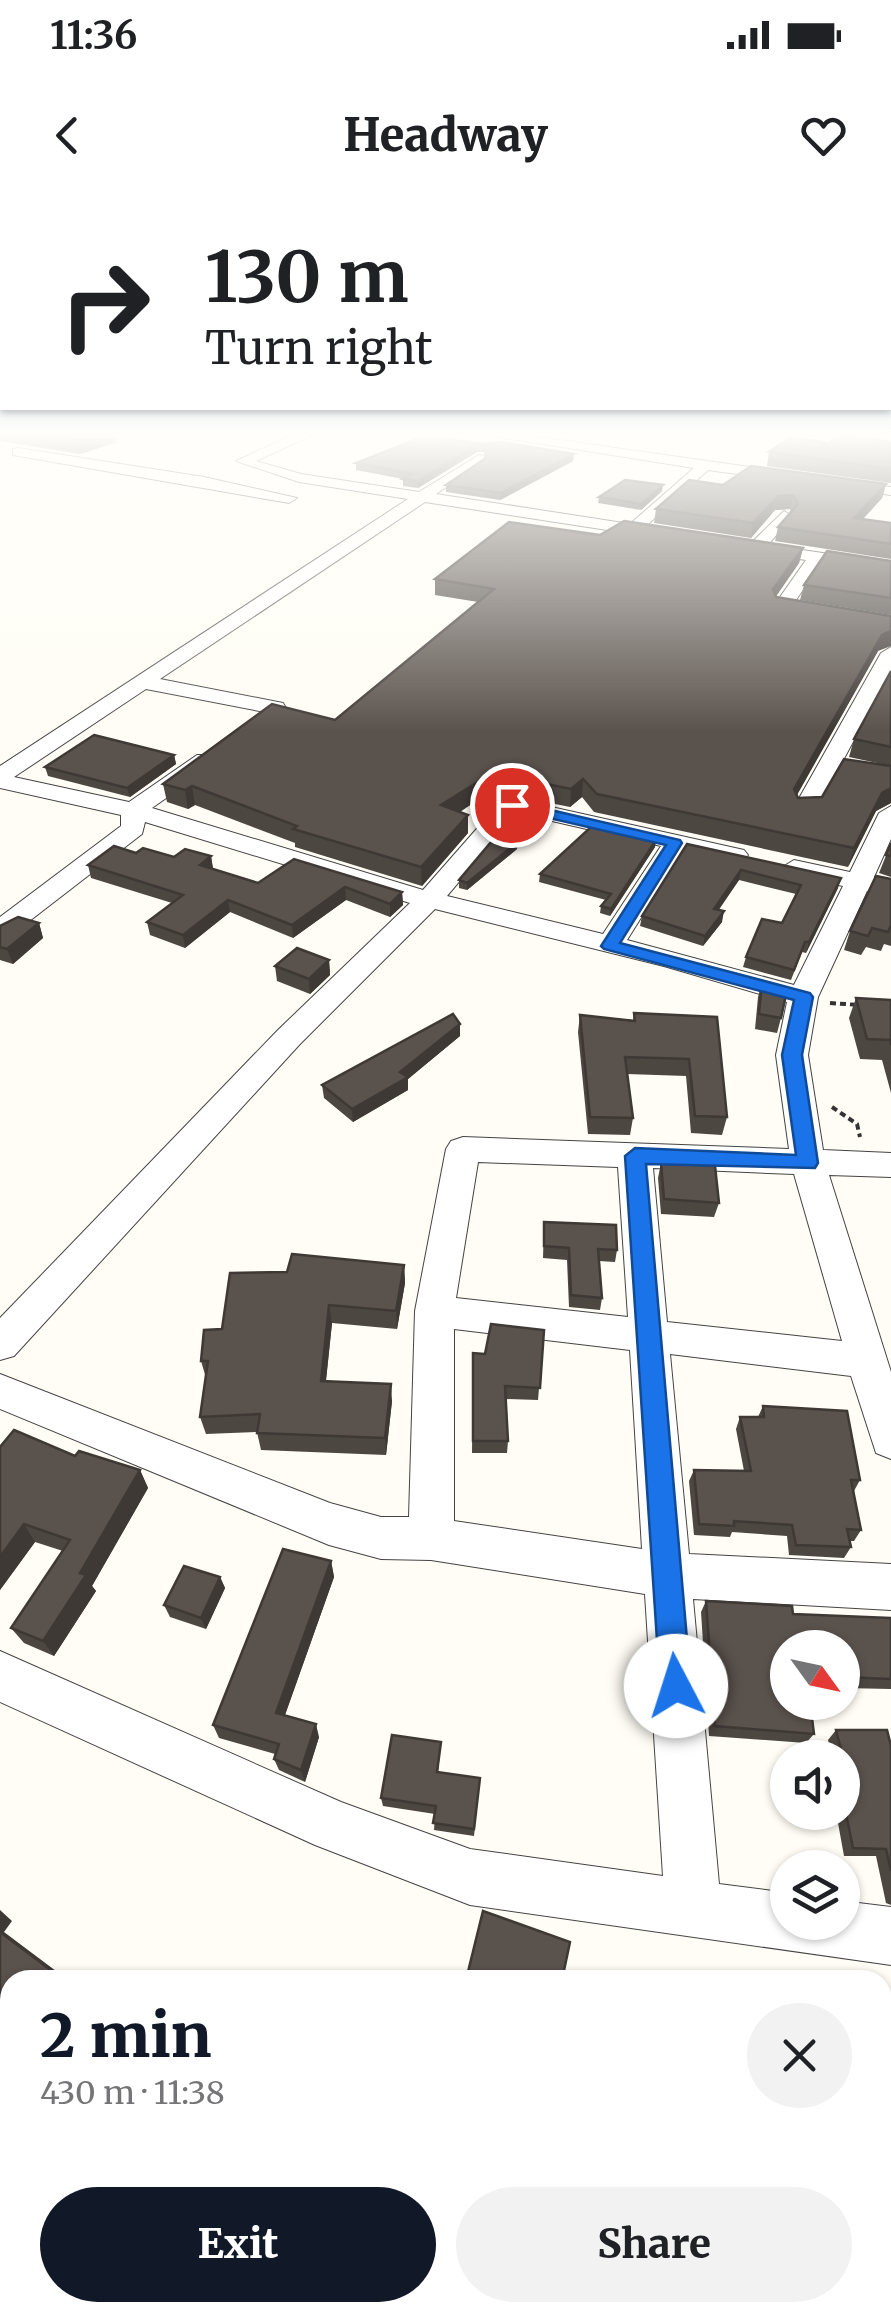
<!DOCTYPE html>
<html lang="en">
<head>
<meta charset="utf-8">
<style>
  body { margin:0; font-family:Merriweather,serif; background:#f2f2f2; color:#202124; height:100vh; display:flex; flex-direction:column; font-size:38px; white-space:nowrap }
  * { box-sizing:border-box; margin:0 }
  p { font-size:32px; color:#757577 }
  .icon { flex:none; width:55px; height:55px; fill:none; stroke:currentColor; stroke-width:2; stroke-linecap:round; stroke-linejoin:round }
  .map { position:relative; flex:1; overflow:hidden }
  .drawer { position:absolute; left:0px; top:1770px; width:892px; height:352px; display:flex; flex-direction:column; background:#fff; border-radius:30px 30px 0 0; box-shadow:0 2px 8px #0004 }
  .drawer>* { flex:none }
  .guide { position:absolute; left:0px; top:0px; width:892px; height:210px; box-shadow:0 2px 8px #0004; background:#fff; color:#202124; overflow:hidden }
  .needle { width:65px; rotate:123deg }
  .tools { position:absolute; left:770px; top:1430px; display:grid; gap:20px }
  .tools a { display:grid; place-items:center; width:90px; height:90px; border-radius:50%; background:#fff; box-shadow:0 2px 8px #0004; font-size:50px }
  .pin { position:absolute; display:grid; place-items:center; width:85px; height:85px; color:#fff; margin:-42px; border:5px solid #fff; border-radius:50%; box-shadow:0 2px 10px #0007 }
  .me { position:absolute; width:110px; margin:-55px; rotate:355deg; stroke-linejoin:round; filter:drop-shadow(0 0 8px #0008) }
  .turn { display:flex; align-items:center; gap:35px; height:210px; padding:0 40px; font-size:45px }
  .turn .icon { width:130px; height:130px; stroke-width:2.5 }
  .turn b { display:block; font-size:70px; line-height:85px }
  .round { display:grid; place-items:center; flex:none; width:105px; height:105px; border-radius:52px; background:#f2f2f2 }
  .headline { display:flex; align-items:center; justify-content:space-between; height:170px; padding:0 40px }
  h1 { font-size:60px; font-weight:800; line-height:75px; color:#111827 }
  .action { display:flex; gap:20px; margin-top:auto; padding:20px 40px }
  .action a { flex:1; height:115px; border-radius:60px; background:#111827; color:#fff; font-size:40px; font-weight:800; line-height:115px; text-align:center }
  .action a+a { background:#f2f2f2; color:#202124 }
  .status { display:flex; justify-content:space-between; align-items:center; height:70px; padding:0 50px; background:#fff; direction:ltr }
  .status svg { height:28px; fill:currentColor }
  header { display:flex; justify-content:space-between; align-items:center; height:130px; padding:0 40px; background:#fff; font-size:45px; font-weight:800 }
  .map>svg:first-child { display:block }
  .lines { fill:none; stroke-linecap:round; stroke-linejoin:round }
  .minor-casing { stroke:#444; stroke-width:2 }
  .path { stroke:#333; stroke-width:4; stroke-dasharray:6 4; stroke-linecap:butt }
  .minor { fill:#fff; fill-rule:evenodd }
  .wall { fill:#4d4742 }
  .shaded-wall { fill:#3f3936 }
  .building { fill:#5a524d; stroke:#3f3936; stroke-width:2.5 }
  .route { fill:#1a73e8; stroke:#114b97; stroke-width:2.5 }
</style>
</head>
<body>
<div class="status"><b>11:36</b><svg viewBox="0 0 49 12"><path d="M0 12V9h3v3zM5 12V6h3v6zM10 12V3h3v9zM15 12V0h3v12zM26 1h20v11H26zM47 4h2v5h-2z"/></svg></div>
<header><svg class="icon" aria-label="back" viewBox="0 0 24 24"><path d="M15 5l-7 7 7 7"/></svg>Headway<svg class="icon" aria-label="heart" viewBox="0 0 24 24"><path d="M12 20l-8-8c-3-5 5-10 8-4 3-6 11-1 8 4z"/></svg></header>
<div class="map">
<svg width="891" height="2121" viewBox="0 0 891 2121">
  <rect width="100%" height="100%" fill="#fffdf5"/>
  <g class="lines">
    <defs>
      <g id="minor">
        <path d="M293,235H312L256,261L301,274L419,292L479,255L484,256V262L436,294L630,324L694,268L486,235H524L891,287V295L708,270L646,326L672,331L674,334L666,339L425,302L160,479L283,503L286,508L283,513L275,514L146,489L14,577L129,602L197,555H213L216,560L213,565L152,608L423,690L502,600L511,598L744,650L748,655L744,660L735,663L683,651L627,740L794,785L843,686L785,674L781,668L794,660L850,672L879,613L891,606V639L874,677L891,680V696L867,691L818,797L808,855L823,950L891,953V977L829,975L891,1172V1259L876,1253L851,1176L670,1154L689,1354L891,1364V1410L693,1399L719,1684L788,1693V1722H842V1701L891,1707V1765L470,1705L315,1645L0,1502V1451L341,1602L470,1649L663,1676L645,1394L431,1360L381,1359L329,1345L0,1209V1174L330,1303L381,1317H409L415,1111L446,949L451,941L463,937L789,949L776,855L787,802L664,766L435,709L300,844L14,1156L0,1160V1118L278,830L410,703L145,622L142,634L10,736L0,738V717L121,626V615L0,588V566L408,299L299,282L236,261ZM517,613L661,646L603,734L447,696ZM478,962L618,967L628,1117L456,1098ZM653,968L794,974L842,1141L667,1122ZM454,1129L630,1150L642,1349L454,1321Z"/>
        <polygon points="18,248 204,277 297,298 289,303 13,255 13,249"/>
        <polygon points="784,311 792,316 768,345 891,363 891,373 821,363 794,403 891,419 891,431 776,411 773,407 806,360 750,352 742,347 752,342"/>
        <polygon points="891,447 891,471 817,609 805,616 796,614 793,609 881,453"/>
        <polygon points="0,1906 10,1910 10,1978 0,1974"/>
        <polygon points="218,2112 301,2112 304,2121 221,2121"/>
      </g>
    </defs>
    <use href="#minor" class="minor-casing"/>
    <g class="path">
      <polyline points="830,803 859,805"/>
      <polyline points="832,907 857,924 860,937"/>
    </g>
    <use href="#minor" class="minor"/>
  </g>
  <g class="wall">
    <polygon points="0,235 115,235 117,242 80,254 0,241"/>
    <polygon points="891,242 891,283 767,266 769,252 828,243"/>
    <polygon points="484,244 573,261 500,300 446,292 446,285 485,259 485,252 477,252 418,288 403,286 403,279 356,270 356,263"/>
    <polygon points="886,284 882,298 863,319 891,323 891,359 775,341 778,327 791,312 790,309 775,310 751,338 654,323 656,309 723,285"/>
    <polygon points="662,291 641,310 598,303 599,297"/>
    <polygon points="600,335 803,348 799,363 776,396 878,451 797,595 798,598 822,597 891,566 891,603 876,611 848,667 594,612 582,597 570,607 491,591 460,612 468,615 468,633 422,686 295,647 295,643 195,605 188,609 167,602 163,584 335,520 478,402 435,395 435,379"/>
    <polygon points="891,361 891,415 800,400 804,385"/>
    <polygon points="891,471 891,566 849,557 854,539"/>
    <polygon points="174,555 176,564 130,597 48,576 45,567"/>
    <polygon points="656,640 655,647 610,716 600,713 601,706 606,700 539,682 540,674"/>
    <polygon points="891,643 891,677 879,673"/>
    <polygon points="687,644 838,688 806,753 802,752 791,780 743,767 746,757 782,723 796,694 739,680 718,710 722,722 703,746 640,726 642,716"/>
    <polygon points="517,649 467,690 459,688 459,680"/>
    <polygon points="136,653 174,657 211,656 213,669 258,683 294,659 402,692 403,705 390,717 346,700 293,738 230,712 185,748 150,735 147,722 172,703 91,678 88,665"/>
    <polygon points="891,679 891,746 884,744 881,751 866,747 861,755 844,750 850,731"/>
    <polygon points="39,723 43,738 13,764 0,760 0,726"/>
    <polygon points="329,760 330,775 310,794 277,781 275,766"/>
    <polygon points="762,782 781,818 777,833 755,829 758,797"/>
    <polygon points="856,798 891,800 891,893 882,860 860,859 849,818"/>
    <polygon points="634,813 717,817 727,917 722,935 691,933 686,876 627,874 633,918 630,935 588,934 578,832 580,815 633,820"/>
    <polygon points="460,824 460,836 408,879 408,890 353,922 324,898 322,885"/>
    <polygon points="661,963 719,1003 714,1017 661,1014 658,978"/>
    <polygon points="544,1022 617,1050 615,1062 599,1061 602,1098 600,1110 569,1107 567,1060 543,1058"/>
    <polygon points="404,1065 405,1083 397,1129 332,1123 326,1181 392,1201 386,1255 261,1250 257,1232 206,1234 200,1217 206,1178 201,1161 222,1129"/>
    <polygon points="544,1130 538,1200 506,1199 508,1241 507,1253 472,1253 473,1153 485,1154"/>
    <polygon points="763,1206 860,1280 854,1291 861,1330 854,1341 849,1341 851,1347 844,1358 789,1355 787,1336 732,1332 730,1337 694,1335 689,1281 694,1270 744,1271 736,1229 740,1217 758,1217"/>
    <polygon points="0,1247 75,1256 140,1270 148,1288 92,1386 96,1391 54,1456 24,1443 11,1428 63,1351 35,1342 0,1390"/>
    <polygon points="331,1361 334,1377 285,1515 319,1537 305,1582 279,1570 274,1559 275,1554 219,1538 213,1525"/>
    <polygon points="220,1377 225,1388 206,1429 170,1417 164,1405"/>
    <polygon points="706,1401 793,1414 891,1418 891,1489 842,1488 842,1448 788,1448 814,1534 806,1543 709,1536 701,1412"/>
    <polygon points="836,1530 891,1546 891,1705 886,1703 876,1656 844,1656 836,1612 842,1612 842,1558 832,1558 828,1540"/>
    <polygon points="441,1542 438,1573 480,1578 474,1636 434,1630 435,1614 383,1606 381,1598"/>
  </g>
  <g class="shaded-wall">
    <polygon points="89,235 115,235 117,242 80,254 76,239"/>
    <polygon points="477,245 477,252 418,288 418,281"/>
    <polygon points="574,254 573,261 500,300 501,293"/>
    <polygon points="886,284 882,298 851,332 854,318"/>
    <polygon points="663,285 662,291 641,310 641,304"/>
    <polygon points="793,295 790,309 775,310 751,338 753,323 778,296"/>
    <polygon points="803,348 799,363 770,405 773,389"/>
    <polygon points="891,431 891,446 878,451 790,607 794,589 882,435"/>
    <polygon points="174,555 176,564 130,597 127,588"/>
    <polygon points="492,573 491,591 441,624 441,605"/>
    <polygon points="583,579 582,597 570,607 571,589"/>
    <polygon points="192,586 195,605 188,609 185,590"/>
    <polygon points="891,588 891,603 876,611 848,667 854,648 882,593"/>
    <polygon points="468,615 468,633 422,686 421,667"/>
    <polygon points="656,640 655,647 610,716 611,709"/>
    <polygon points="518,642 517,649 467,690 467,683"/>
    <polygon points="211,656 213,669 200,665"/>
    <polygon points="741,670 739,680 712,720 714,709"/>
    <polygon points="841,678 838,688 806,753 809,742"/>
    <polygon points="345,687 346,700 293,738 292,725"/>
    <polygon points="402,692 403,705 390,717 390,704"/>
    <polygon points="228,700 230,712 185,748 183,735"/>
    <polygon points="724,711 722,722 703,746 705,736"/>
    <polygon points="39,723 43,738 13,764 7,749"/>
    <polygon points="329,760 330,775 310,794 309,779"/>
    <polygon points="460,824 460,836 408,879 408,890 353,922 352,909"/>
    <polygon points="404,1065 405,1083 397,1129 396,1111"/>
    <polygon points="329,1105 332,1123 324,1198 321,1181"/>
    <polygon points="391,1184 392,1201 386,1255 385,1238"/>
    <polygon points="140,1270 148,1288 92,1386 96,1391 54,1456 43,1441"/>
    <polygon points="24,1324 35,1342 0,1390 0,1357"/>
    <polygon points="331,1361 334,1377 281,1526 276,1513"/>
    <polygon points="220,1377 225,1388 206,1429 201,1418"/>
    <polygon points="316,1524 319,1537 305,1582 301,1570"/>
    <polygon points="0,1710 12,1721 4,1732 68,1780 64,1780 0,1732"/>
    <polygon points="10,2106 10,2112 25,2112 34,2121 8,2121 0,2112 0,2110"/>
  </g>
  <g class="building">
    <polygon points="51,235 89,235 76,239"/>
    <polygon points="842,235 852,235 891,242 891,269 769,252 791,237 828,243"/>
    <polygon points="424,236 484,244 501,242 574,254 501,293 446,285 486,258 485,246 477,245 418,281 403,279 413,274 356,263"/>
    <polygon points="751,266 886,284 854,318 891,323 891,344 778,327 798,304 793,295 778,296 753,323 656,309 689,280 723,285"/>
    <polygon points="625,280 663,285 641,304 599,297"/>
    <polygon points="624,321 803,348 773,389 776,397 891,416 891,431 882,435 794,589 798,598 822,597 844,559 891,566 891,588 882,593 854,648 597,594 583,579 571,589 492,573 441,605 468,615 421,667 293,629 297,626 192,586 185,590 163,584 272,504 335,520 494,389 435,379 509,322 600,335"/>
    <polygon points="827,351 891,361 891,398 804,385"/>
    <polygon points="891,471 891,547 854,539"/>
    <polygon points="94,535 174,555 127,588 45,567"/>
    <polygon points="592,626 656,640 611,709 601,706 611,694 540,674"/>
    <polygon points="497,635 518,642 467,683 459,680"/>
    <polygon points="891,643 891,656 886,655"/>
    <polygon points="687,644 841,678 809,742 805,742 794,770 746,757 762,719 782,723 801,685 741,670 714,709 724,711 705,736 642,716"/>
    <polygon points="114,646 136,653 143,648 174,657 185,649 211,656 200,665 258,683 294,659 402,692 390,704 345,687 292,725 228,700 183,735 147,722 183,695 88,665"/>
    <polygon points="876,676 891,679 891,725 888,732 872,728 868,736 850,731"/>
    <polygon points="18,717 39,723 7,749 0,747 0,726"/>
    <polygon points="297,748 329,760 309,779 275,766"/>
    <polygon points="762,782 787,790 781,818 759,814"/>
    <polygon points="856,798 891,800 891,845 890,840 867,839"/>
    <polygon points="634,813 717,817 727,917 695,916 689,859 625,857 633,918 590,917 580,815 635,821"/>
    <polygon points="453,814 460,824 400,872 408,877 352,909 322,885"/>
    <polygon points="661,963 715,966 719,1003 664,999"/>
    <polygon points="544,1022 616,1025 617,1050 598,1049 602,1098 571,1095 569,1048 544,1046"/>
    <polygon points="292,1054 404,1065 396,1111 329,1105 321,1181 391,1184 385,1238 257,1233 260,1214 200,1217 208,1161 201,1161 204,1130 222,1129 230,1073 287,1072"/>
    <polygon points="491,1124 544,1130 540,1188 505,1186 508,1241 473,1241 473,1153 485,1154"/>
    <polygon points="763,1206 847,1211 860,1280 851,1280 861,1330 847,1329 851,1347 796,1345 792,1325 734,1321 734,1326 699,1324 694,1270 751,1271 740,1217 764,1217"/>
    <polygon points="14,1230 75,1256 79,1251 140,1270 80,1373 86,1375 43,1441 11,1428 70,1340 24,1324 0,1357 0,1247"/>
    <polygon points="283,1349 331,1361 276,1513 316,1524 301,1570 274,1559 279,1544 213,1525"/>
    <polygon points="184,1366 220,1377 201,1418 164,1405"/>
    <polygon points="706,1401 792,1406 793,1414 891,1418 891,1479 842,1477 842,1448 788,1448 788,1502 810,1502 814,1534 715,1526"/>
    <polygon points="836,1530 887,1530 891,1546 891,1671 886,1649 853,1648 842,1594 842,1588 851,1588"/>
    <polygon points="392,1535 441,1542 437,1572 480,1578 474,1629 433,1623 436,1606 381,1598"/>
    <polygon points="483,1711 570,1742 562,1780 466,1780"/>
    <polygon points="0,1732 64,1780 10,1780 10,1865 4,1875 0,1872"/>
    <polygon points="882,1830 891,1832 891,1951 882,1950"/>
    <polygon points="0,2112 8,2121 0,2121"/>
    <polygon points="416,2112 471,2112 470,2121 416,2121"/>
    <polygon points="693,2112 881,2112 882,2121 739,2121"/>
  </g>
  <linearGradient id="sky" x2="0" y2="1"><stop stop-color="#95c6ee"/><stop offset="0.44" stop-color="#fffefa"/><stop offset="1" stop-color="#fffefa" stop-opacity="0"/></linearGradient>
  <rect width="891" height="532" fill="url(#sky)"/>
  <polygon class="route" points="512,601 680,640 682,643 620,743 810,793 813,797 802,855 818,963 815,968 646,964 691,1486 686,1497 676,1502 665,1497 660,1486 625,956 635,948 796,955 782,855 794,800 604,749 601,746 666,645 506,608 506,602"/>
</svg>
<div class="tools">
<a><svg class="needle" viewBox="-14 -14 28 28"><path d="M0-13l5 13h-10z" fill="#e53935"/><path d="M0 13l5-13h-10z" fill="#757577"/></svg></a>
<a><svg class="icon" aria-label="sound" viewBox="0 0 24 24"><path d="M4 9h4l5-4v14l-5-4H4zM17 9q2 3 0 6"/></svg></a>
<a><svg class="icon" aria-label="layers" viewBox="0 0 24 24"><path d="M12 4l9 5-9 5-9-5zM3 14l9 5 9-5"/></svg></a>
</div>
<div class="pin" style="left:512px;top:605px;background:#d93025"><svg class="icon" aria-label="arrive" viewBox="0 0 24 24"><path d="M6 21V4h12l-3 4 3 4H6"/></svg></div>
<svg class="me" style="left:676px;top:1486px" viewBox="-20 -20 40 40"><circle r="19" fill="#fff"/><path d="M0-13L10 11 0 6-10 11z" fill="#1a73e8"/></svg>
<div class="guide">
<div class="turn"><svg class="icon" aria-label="right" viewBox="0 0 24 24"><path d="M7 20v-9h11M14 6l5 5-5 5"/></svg><div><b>130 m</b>Turn right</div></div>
</div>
<section class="drawer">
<div class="headline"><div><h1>2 min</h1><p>430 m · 11:38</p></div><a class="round"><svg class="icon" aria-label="close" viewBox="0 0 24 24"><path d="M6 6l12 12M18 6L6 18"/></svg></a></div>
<div class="action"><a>Exit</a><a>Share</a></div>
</section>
</div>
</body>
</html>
